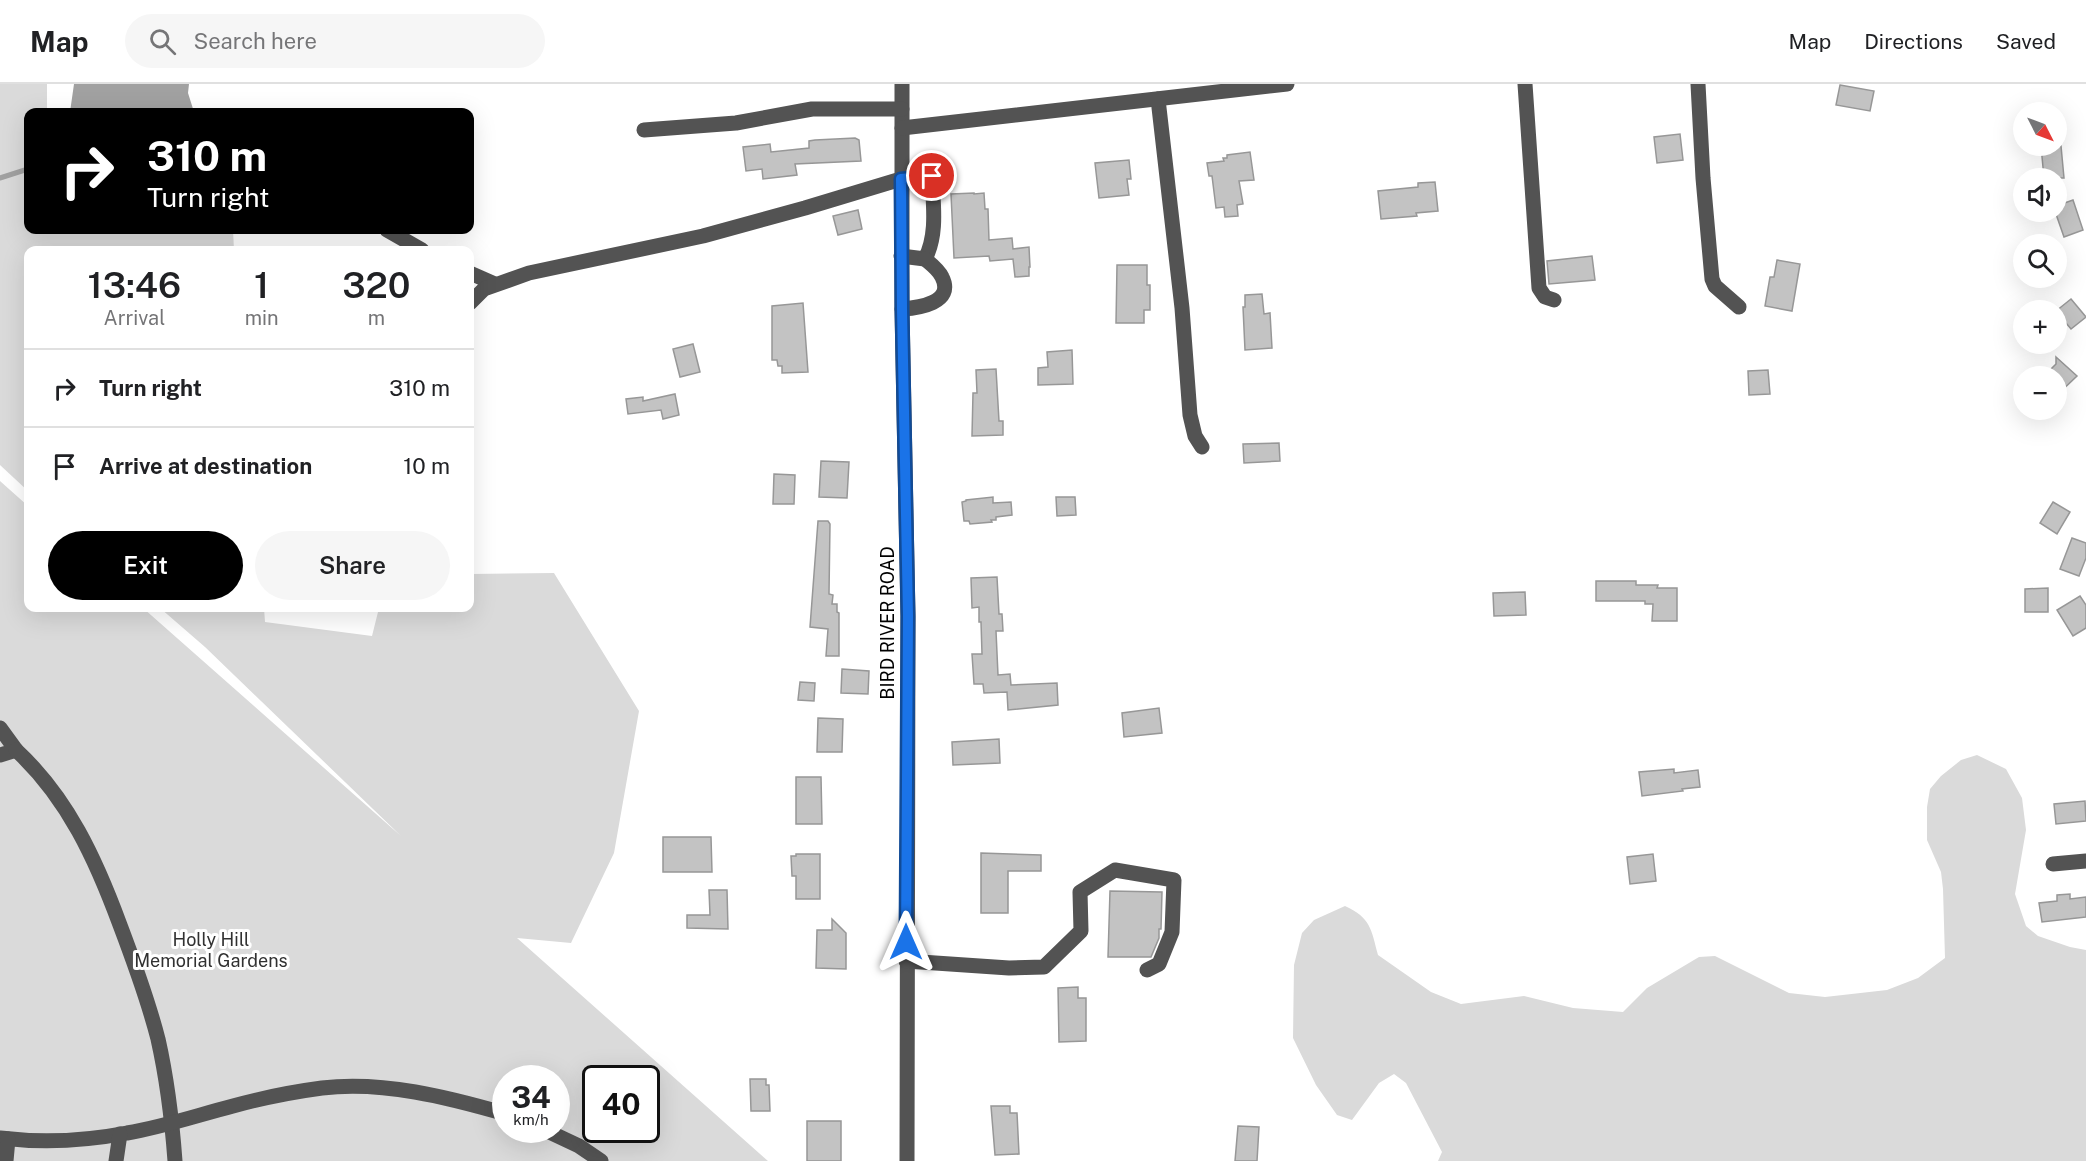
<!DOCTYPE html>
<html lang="en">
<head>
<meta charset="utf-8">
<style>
  body { margin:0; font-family:"Public Sans",sans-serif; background:#f6f6f6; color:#202124; height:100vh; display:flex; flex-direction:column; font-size:22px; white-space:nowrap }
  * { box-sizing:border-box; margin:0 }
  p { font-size:20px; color:#757577 }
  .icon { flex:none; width:33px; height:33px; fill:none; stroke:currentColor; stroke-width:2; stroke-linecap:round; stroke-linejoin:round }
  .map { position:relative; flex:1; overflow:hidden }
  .sheet { position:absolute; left:24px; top:162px; width:450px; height:366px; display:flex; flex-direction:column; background:#fff; border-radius:12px; box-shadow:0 6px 24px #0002 }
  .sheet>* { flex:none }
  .banner { position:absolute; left:24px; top:24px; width:450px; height:126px; border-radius:12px; box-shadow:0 6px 24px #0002; background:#000; color:#fff; overflow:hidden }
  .needle { width:39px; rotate:132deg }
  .buttons { position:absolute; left:2013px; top:18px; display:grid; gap:12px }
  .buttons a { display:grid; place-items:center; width:54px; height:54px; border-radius:50%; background:#fff; box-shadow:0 6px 24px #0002; font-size:30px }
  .speed { position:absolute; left:492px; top:981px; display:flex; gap:12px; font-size:30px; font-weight:700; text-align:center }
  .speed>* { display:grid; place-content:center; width:78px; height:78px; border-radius:50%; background:#fff; box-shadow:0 6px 24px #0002; line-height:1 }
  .speed small { font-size:15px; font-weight:400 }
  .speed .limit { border:3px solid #111; border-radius:9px; background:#fff; color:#111 }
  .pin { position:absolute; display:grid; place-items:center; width:51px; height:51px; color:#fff; margin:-26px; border:3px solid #fff; border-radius:50%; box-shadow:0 2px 6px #0007 }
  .me { position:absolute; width:66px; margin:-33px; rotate:0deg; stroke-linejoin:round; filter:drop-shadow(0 0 4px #0008) }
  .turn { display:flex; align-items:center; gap:21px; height:126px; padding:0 24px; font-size:27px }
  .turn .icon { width:78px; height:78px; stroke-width:2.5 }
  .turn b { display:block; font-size:42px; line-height:51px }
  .eta { display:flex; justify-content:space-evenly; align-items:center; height:102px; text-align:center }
  .eta b { font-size:36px; font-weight:600; line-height:42px }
  .cta { display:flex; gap:12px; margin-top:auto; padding:12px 24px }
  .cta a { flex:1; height:69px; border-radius:36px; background:#000; color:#fff; font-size:24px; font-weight:600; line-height:69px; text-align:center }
  .cta a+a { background:#f6f6f6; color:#202124 }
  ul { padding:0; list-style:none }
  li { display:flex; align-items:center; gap:18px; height:78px; padding:0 24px; border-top:2px solid #e0e0e0 }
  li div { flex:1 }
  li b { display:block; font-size:22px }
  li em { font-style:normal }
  header { display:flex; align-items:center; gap:36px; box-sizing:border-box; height:84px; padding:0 30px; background:#fff; border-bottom:2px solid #e0e0e0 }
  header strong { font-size:28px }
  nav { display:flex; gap:33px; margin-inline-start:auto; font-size:21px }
  .search { width:420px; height:54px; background:#f6f6f6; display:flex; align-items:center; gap:15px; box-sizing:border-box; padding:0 21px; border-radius:33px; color:#757577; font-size:22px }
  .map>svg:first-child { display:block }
  .green { fill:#dadada; fill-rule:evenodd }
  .water { fill:#a1a1a1 }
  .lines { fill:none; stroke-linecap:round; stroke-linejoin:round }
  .stream { stroke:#a1a1a1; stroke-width:5 }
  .building { fill:#c3c3c3; stroke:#979797; stroke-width:1.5 }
  .minor { stroke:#535353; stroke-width:15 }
  .route-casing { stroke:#114b97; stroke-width:15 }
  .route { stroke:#1a73e8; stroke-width:10 }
  .labels { text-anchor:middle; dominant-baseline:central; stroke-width:6; stroke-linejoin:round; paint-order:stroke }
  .street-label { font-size:18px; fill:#000; stroke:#fff }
  .park-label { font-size:18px; fill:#313131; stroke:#fff }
</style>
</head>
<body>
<header>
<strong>Map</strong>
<div class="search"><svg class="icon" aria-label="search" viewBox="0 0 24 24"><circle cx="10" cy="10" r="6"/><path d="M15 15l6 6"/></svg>Search here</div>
<nav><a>Map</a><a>Directions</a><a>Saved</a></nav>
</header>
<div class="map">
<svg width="2086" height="1077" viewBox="0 0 2086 1077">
  <rect width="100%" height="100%" fill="#fff"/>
  <g class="green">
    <polygon points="0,0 47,0 47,28 28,28 28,146 233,146 234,166 28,166 28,407 0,381"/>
    <path d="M0,397L28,422V524H143L401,752L205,563L160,524H264L265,538L372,552L379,524H470V490L554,489L639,627L614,769L571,859L517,854L768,1077H0ZM506,994H556V1046H506ZM596,994H646V1046H596Z"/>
    <path d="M1977,671L2006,685L2022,714L2026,746L2015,810L2026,842L2038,852L2070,863L2086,866V1077H1438L1442,1068L1406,999L1394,990L1379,999L1352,1036L1337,1031L1316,1001L1293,954L1294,881L1302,849L1314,836L1345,822C1371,834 1371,845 1378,871L1431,908L1461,920L1524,912L1573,924L1623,928L1647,904L1699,873L1715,872L1789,909L1825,913L1887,906L1918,894L1945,874L1943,805L1941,788L1927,756V723L1930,705L1941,692L1961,676Z"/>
  </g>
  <polygon class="water" points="74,0 189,0 188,9 194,28 70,28"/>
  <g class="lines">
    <polyline class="stream" points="0,94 28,85"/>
  </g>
  <g class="building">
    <polygon points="1840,1 1874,7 1870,27 1836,21"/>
    <polygon points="1680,50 1683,76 1657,79 1654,53"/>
    <polygon points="855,54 859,56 861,77 795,80 797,91 763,95 762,85 746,87 743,63 770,60 771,68 809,64 809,57 815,56"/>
    <polygon points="2041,62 2061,62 2064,94 2044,94"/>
    <polygon points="1250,68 1254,96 1239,97 1243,120 1237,121 1238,132 1225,133 1224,123 1216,124 1212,92 1209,92 1207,79 1224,77 1223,74 1227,74 1227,71"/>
    <polygon points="1129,76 1131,95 1127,95 1129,111 1099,114 1095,79"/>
    <polygon points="1435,98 1438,127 1416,129 1417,132 1381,135 1378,107 1418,103 1418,99"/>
    <polygon points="974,109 974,110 984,109 985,125 988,125 989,156 1012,154 1013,165 1029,163 1030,183 1029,183 1029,192 1015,193 1013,175 990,177 989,172 954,174 951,110"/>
    <polygon points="2073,116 2083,146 2064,153 2056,130 2056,122"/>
    <polygon points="858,126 862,145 838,151 833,132"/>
    <polygon points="1592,172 1595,196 1549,200 1547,177"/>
    <polygon points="1777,176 1800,180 1792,227 1765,222 1770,193 1774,193"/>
    <polygon points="1117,181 1147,181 1147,201 1150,201 1150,226 1144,226 1144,239 1116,239"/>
    <polygon points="1262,210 1264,230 1270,229 1272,264 1245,266 1243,223 1245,223 1245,211"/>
    <polygon points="2071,215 2086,233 2071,245 2056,227"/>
    <polygon points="803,219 808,288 782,289 782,282 778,282 777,276 772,276 772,222"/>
    <polygon points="693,260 700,288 680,293 673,265"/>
    <polygon points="1072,266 1073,300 1038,301 1038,284 1048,283 1047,268"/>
    <polygon points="2056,273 2077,292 2056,312 2056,292 2044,292 2056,280"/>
    <polygon points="996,285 999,337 1003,337 1003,351 972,352 973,309 977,309 976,286"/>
    <polygon points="1768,286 1770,310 1749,311 1748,287"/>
    <polygon points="675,310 679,331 663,335 661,326 628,330 626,315 643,313 643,317"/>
    <polygon points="1279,359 1280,377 1244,379 1243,360"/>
    <polygon points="821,377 849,378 847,414 819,413"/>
    <polygon points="774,390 795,391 794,420 773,420"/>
    <polygon points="993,413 993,419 1011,418 1012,431 996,433 996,436 991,436 992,438 970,440 969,437 964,437 962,418 966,417 966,416"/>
    <polygon points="1056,413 1075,413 1076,431 1057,432"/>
    <polygon points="2053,418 2070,428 2057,450 2040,439"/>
    <polygon points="818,437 828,437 830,440 829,510 833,511 832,520 837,520 837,528 839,529 839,572 826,572 828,545 810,543"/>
    <polygon points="2072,454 2086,459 2086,474 2079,492 2060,485"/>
    <polygon points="997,493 999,530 1002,530 1003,547 996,547 998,591 1010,590 1011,601 1057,599 1058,621 1008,626 1007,608 984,609 983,600 974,600 972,570 982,570 981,538 979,538 979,523 972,524 971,494"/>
    <polygon points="1596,497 1636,497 1636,501 1658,501 1657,504 1677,504 1677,537 1652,537 1653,520 1645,520 1645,517 1596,517"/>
    <polygon points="2048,504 2048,528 2025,528 2025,505"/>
    <polygon points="1525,508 1526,531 1494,532 1493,509"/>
    <polygon points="2080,512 2086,521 2086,544 2073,552 2057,526"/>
    <polygon points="842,585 869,587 868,610 841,609"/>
    <polygon points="800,598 815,599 814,617 798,616"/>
    <polygon points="1159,624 1162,649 1124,653 1122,629"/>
    <polygon points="818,634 843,635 842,668 817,668"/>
    <polygon points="999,655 1000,679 953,681 952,658"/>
    <polygon points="1674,685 1674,689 1698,686 1700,703 1682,705 1683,707 1642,712 1639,688"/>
    <polygon points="796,693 821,693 822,740 796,740"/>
    <polygon points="2085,717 2086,737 2056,740 2054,720"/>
    <polygon points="663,753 711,753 712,788 663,788"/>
    <polygon points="981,769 1041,771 1041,787 1008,787 1008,829 981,829"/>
    <polygon points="796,770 820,770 820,815 796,815 796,792 792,792 791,772 796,772"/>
    <polygon points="1653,770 1656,797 1630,800 1627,773"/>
    <polygon points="709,806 727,806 728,845 687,844 687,831 710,831"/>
    <polygon points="1110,807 1162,808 1161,845 1159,845 1159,854 1151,873 1108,873"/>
    <polygon points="2070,810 2070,815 2086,813 2086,833 2042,838 2039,819 2057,817 2057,811"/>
    <polygon points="832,835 846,849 846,885 816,884 817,846 832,846"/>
    <polygon points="1078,903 1078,914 1086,914 1086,957 1059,958 1058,904"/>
    <polygon points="750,995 766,995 766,1001 769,1001 770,1027 751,1027"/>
    <polygon points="991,1022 1010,1022 1010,1029 1017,1029 1019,1070 995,1071"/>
    <rect x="807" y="1037" width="34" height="40"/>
    <polygon points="1238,1042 1259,1043 1257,1077 1235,1077"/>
  </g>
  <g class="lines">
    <g class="minor">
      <polyline points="902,0 902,225 908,532 907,1077"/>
      <polyline points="1525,0 1539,204 1545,213 1554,216"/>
      <polyline points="1698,0 1703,94 1712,195 1715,202 1739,223"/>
      <polyline points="1158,15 1182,224 1190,331 1195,352 1202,363"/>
      <polyline points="902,44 1287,0"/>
      <polyline points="644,46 736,39 812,25 902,25"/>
      <polyline points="387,146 422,166"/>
      <polyline points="470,189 495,200"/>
      <path d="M470,219L484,205L529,189L703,152L805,124L901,95L932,92C933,120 938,150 925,175L901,172"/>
      <path d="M902,225C918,224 955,219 942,193C939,186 931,180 925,175"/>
      <polyline points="0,644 16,666 0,671"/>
      <path d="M16,666C68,714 96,776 120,841C134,878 148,916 158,955C167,995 172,1036 175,1077"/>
      <polyline points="2053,780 2086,777"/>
      <polyline points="906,877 1009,884 1044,883 1081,847 1080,808 1115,786 1174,796 1172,848 1159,880 1147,886"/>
      <polyline points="545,1046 579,1062 601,1077"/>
      <path d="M0,1054C42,1059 85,1057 127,1049C163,1043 198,1031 233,1022C262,1014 292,1008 322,1004C384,997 447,1013 506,1030"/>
      <polyline points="6,1077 8,1055"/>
      <polyline points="116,1077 120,1050"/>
    </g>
  </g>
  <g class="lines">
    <defs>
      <polyline id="route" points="906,858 908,532 902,225 901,95 932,92"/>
    </defs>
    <use href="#route" class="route-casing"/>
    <use href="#route" class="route"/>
  </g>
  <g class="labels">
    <g class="street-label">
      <text transform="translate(887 539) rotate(-90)">BIRD RIVER ROAD</text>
    </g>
    <g class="park-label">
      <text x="211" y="855">Holly Hill<tspan x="211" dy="21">Memorial Gardens</tspan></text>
    </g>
  </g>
</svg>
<div class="buttons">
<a><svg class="needle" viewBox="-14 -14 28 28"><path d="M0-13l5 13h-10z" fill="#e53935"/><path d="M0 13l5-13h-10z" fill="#757577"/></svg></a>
<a><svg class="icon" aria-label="sound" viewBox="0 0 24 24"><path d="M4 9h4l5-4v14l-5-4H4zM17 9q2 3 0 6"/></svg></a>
<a><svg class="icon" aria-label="search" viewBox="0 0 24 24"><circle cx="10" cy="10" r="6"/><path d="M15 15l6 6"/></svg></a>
<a>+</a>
<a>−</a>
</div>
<div class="speed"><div>34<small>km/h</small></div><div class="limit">40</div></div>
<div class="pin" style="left:932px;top:92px;background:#d93025"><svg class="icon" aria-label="arrive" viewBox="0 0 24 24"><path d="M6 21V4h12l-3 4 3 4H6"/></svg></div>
<svg class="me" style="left:906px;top:858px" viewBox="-20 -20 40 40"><path d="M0-17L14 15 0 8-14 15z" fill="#1a73e8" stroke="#fff" stroke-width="4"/></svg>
<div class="banner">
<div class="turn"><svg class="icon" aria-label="right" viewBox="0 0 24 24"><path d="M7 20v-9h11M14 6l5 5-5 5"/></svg><div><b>310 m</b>Turn right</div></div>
</div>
<section class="sheet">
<div class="eta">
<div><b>13:46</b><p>Arrival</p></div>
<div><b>1</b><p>min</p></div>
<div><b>320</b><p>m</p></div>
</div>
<ul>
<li><svg class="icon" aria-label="right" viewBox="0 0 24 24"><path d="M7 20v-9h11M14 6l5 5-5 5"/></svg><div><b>Turn right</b></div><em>310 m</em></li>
<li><svg class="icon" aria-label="arrive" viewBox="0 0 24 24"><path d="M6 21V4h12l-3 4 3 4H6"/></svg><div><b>Arrive at destination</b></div><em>10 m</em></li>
</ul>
<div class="cta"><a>Exit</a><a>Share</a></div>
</section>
</div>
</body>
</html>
